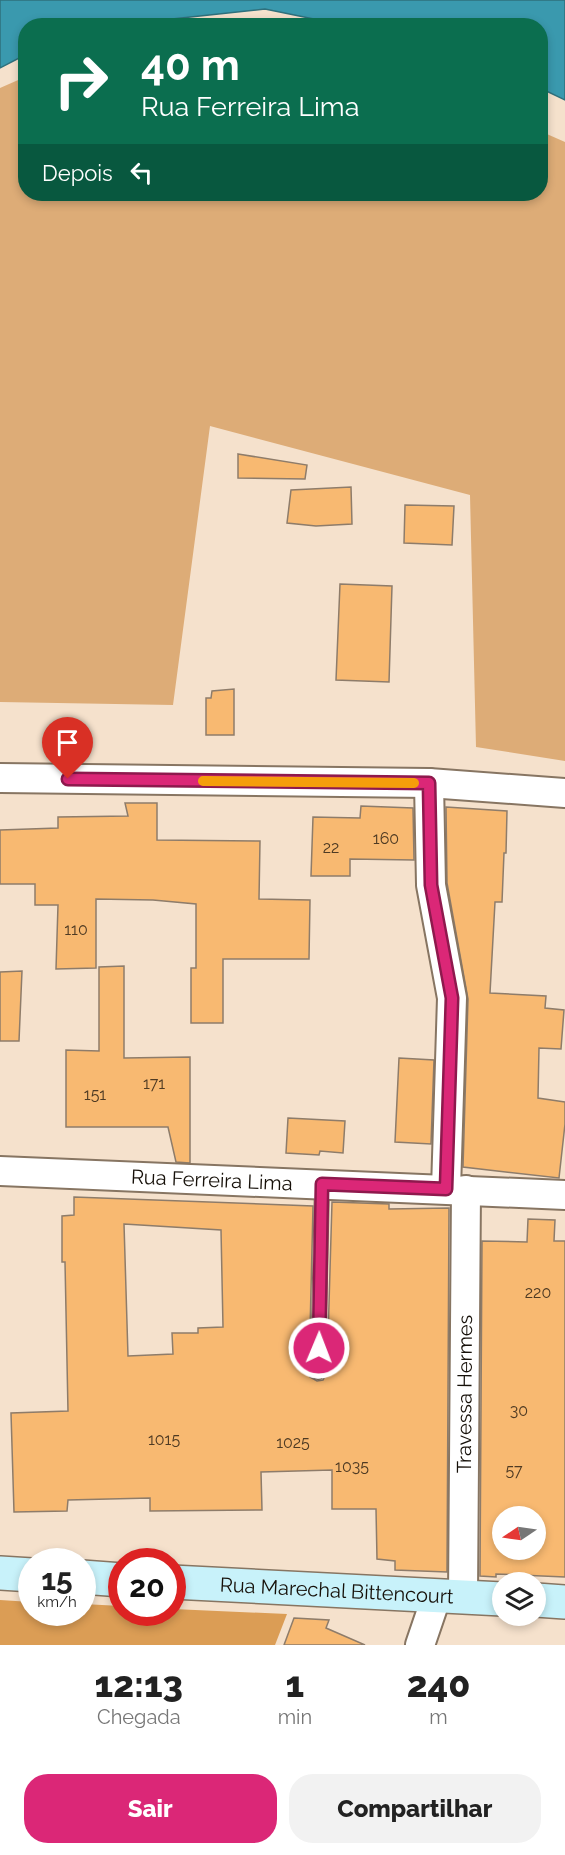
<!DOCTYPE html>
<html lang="pt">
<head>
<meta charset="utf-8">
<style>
  body { margin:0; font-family:Raleway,sans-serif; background:#f2f2f2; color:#222; height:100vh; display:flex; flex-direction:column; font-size:22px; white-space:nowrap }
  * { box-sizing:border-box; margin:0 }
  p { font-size:20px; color:#767676 }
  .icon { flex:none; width:33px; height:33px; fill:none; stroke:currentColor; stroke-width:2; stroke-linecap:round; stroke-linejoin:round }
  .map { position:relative; height:1645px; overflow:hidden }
  .side { display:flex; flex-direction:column; background:#fff; flex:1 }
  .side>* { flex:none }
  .top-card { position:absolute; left:18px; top:18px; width:530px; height:183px; border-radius:24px; box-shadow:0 3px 9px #0003; background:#0b6e4f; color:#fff; overflow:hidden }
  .needle { width:39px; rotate:257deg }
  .buttons { position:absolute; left:492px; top:1506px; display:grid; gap:12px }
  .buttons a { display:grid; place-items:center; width:54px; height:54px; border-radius:50%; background:#fff; box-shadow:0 3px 9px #0003; font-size:30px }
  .speed { position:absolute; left:18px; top:1548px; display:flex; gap:12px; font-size:30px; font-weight:700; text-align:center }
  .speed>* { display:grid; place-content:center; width:78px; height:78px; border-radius:50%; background:#fff; box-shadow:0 3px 9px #0003; line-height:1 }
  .speed small { font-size:15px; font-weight:400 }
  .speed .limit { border:9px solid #d22; background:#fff; color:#111 }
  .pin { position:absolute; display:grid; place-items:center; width:51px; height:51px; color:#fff; margin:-62px -26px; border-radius:50% 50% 50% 0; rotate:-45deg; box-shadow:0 0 6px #0007 }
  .pin .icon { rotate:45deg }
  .me { position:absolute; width:66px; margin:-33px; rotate:1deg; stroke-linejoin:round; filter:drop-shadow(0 0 4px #0008) }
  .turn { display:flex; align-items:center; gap:21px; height:126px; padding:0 24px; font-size:27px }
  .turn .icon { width:78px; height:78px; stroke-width:2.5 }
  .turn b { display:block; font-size:42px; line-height:51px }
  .then { display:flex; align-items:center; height:57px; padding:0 24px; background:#0003; gap:12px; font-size:22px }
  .eta { display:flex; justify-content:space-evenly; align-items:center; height:102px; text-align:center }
  .eta b { font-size:36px; font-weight:800; line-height:42px }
  .action { display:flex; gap:12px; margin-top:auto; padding:12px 24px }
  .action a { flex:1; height:69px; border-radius:24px; background:#db2777; color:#fff; font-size:24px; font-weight:800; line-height:69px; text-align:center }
  .action a+a { background:#f2f2f2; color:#222 }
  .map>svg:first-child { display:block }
  .green { fill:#ddac77 }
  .forest { fill:#db9d55 }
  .water { fill:#3a99ae; stroke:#2f707c; stroke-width:1.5 }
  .building { fill:#f8b971; stroke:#8e7c6a; stroke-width:1.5; fill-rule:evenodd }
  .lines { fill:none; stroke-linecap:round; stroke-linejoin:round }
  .lane-casing { stroke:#877562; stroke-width:16 }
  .street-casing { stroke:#877562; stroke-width:32 }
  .secondary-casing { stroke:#877562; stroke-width:36 }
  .lane { stroke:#fff; stroke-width:14 }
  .street { stroke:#fff; stroke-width:28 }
  .secondary { stroke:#c8f2fa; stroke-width:33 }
  .route-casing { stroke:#8e194d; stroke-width:15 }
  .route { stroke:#db2777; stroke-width:10 }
  .slow { stroke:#f59e0b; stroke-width:10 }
  .labels { text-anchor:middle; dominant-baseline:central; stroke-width:4.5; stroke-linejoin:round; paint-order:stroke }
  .number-label { font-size:16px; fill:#4e3a23 }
  .street-label { font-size:20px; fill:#161009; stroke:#fcf0e3 }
</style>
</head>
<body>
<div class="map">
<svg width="565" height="1645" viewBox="0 0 565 1645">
  <rect width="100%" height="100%" fill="#f5e1cc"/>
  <polygon class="green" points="25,77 26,194 540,194 540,131 565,142 565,761 476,747 470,495 210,426 173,705 0,702 0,88"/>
  <polygon class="forest" points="0,1600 31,1602 32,1612 82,1612 83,1604 121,1606 122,1612 172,1612 173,1609 287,1614 275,1645 0,1645"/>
  <polygon class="water" points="0,0 565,0 565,100 540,88 540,26 343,25 265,9 116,25 26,26 25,55 0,68"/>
  <g class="building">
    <polygon points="238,454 307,465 305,479 238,478"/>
    <polygon points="351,487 352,524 316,526 287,523 291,490"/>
    <polygon points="405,505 454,506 452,545 404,543"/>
    <polygon points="340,584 392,586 389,682 336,680"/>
    <polygon points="234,689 234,735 206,735 206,698 211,698 212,691"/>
    <polygon points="125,803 157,803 157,840 260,841 259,899 310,900 309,959 223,959 223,1023 191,1023 191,968 196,968 196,904 153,900 96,899 96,968 56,969 58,905 35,905 35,884 0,884 0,830 58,828 58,817 128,816"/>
    <polygon points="361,806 413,808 414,860 350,859 350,876 311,876 313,817 360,818"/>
    <polygon points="446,807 507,811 506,853 504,853 502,902 495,902 490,993 546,996 545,1008 564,1010 561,1049 539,1048 538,1098 565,1102 565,1124 559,1178 463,1167 468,999 447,883"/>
    <polygon points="124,966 124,1058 190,1057 190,1163 176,1162 168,1127 66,1127 66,1050 99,1051 99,967"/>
    <polygon points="22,971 19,1041 0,1041 0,972"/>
    <polygon points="399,1058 434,1060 431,1144 395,1142"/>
    <polygon points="288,1118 345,1121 343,1153 320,1151 319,1155 286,1153"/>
    <path d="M74,1197L313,1206L309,1372L310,1377L317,1381L323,1380L327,1372L332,1202L389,1204V1209L449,1208L447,1572L395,1570V1561L377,1559L376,1509H332V1470L261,1472L262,1510L150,1511V1498L68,1500L67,1511L14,1512L11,1413L68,1411L65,1262H62V1216L74,1215ZM124,1224L221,1230L223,1327L198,1328V1333H172L173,1354L128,1356Z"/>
    <path d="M528,1219L555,1220L554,1241H565V1577L496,1574V1577L480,1576L482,1241L527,1242ZM502,1516H536V1550H502Z"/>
    <polygon points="294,1618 329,1620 326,1628 365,1645 284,1645"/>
  </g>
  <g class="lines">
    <defs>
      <polyline id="lane" points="318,1372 322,1184"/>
      <g id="street">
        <polyline points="0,778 429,783 565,793"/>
        <polyline points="429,783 431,885 452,998 446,1189"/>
        <path id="s1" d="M0,1171L565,1195"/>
        <path id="s2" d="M463,1596L466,1190"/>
        <polyline points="420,1645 437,1595"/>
      </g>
      <g id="secondary">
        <polyline points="0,1573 32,1575"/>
        <polyline points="82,1577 122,1580"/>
        <path id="s3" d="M172,1582L502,1599"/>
        <polyline points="536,1600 565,1602"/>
      </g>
    </defs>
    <use href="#lane" class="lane-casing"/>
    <use href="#street" class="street-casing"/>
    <use href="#secondary" class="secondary-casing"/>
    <use href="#lane" class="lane"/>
    <use href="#street" class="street"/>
    <use href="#secondary" class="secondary"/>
  </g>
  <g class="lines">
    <defs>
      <polyline id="route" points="68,779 429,783 431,885 452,998 446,1189 322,1184 319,1348"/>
    </defs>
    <use href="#route" class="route-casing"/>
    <use href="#route" class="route"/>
    <polyline class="slow" points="203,781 414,783"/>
  </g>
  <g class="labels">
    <g class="number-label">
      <text x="386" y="838">160</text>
      <text x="331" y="847">22</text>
      <text x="76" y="929">110</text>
      <text x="154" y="1083">171</text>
      <text x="95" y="1094">151</text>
      <text x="538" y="1292">220</text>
      <text x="519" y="1410">30</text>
      <text x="164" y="1439">1015</text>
      <text x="293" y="1442">1025</text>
      <text x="352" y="1466">1035</text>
      <text x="514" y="1470">57</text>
    </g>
    <g class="street-label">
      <text stroke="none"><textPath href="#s1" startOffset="212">Rua Ferreira Lima</textPath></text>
      <text stroke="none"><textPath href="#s2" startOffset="202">Travessa Hermes</textPath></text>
      <text stroke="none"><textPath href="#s3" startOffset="165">Rua Marechal Bittencourt</textPath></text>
    </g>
  </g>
</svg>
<div class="buttons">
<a><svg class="needle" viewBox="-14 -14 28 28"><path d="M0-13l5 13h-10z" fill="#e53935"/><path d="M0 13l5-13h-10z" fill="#767676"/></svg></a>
<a><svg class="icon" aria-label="layers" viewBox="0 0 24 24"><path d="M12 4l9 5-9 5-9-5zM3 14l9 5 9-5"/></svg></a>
</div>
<div class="speed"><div>15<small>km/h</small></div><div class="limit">20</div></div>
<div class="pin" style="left:68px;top:779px;background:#d93025"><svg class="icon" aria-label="arrive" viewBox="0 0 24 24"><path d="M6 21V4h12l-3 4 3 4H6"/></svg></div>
<svg class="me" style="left:319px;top:1348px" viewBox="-20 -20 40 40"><circle r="17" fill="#db2777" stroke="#fff" stroke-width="3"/><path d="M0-11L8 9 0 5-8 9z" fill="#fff"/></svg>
<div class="top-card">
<div class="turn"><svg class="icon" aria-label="right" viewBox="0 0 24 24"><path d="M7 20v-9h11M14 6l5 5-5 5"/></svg><div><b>40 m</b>Rua Ferreira Lima</div></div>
<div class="then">Depois<svg class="icon" aria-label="left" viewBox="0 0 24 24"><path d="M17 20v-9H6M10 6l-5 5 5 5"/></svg></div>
</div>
</div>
<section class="side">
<div class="eta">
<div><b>12:13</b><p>Chegada</p></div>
<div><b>1</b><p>min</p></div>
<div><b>240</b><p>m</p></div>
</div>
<div class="action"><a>Sair</a><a>Compartilhar</a></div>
</section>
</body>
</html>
